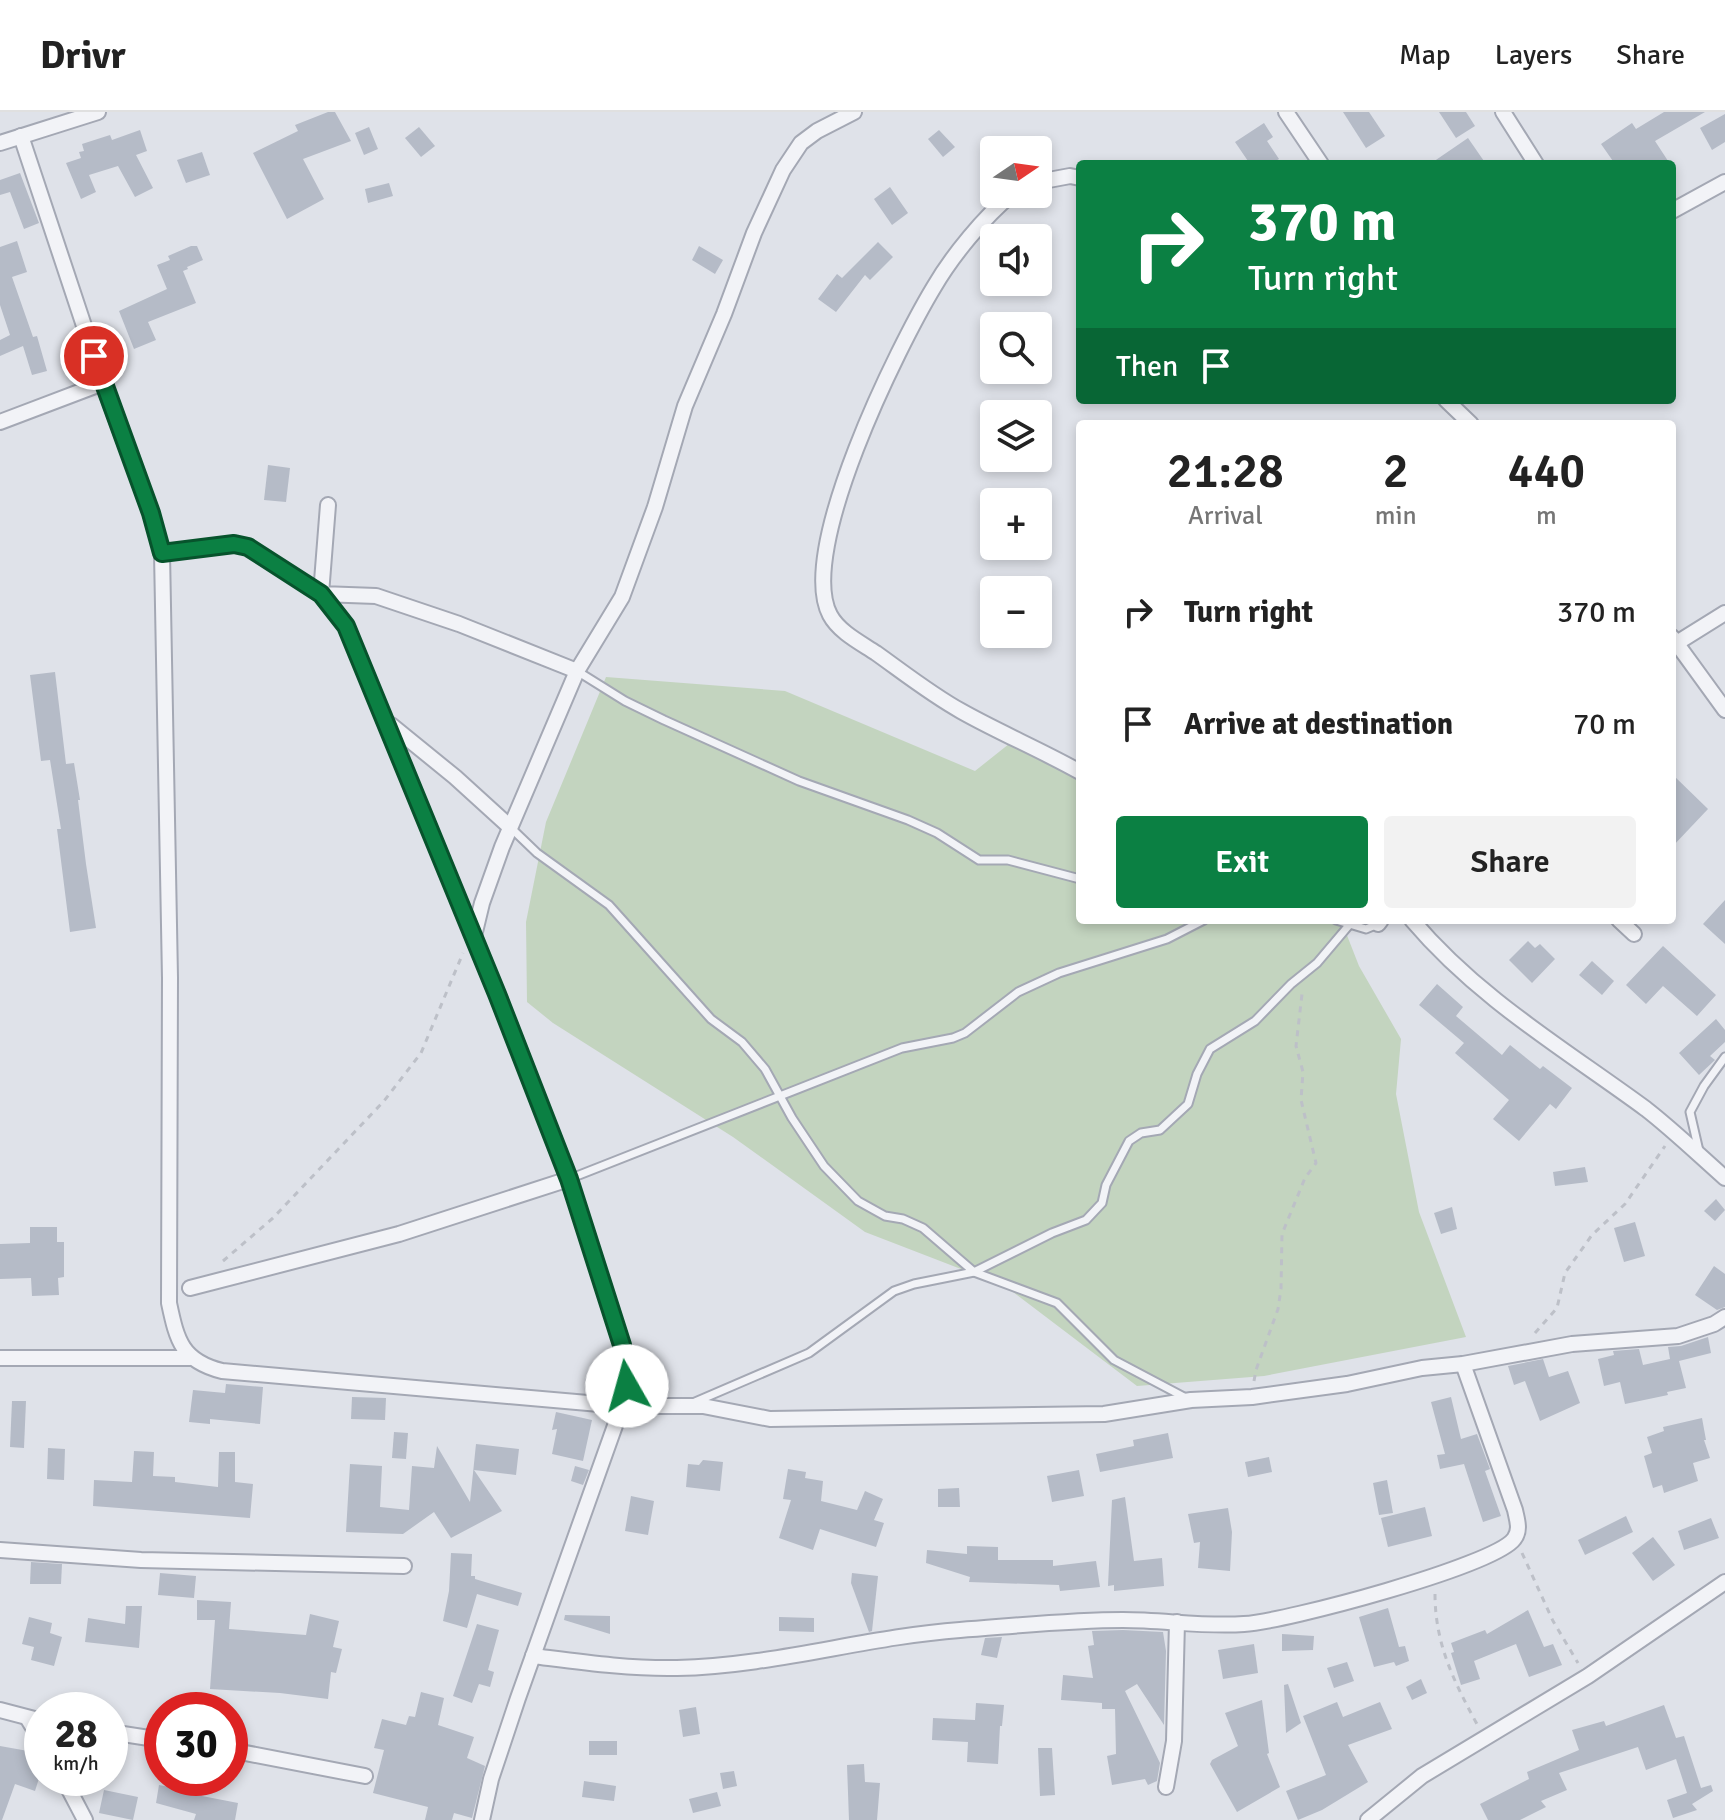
<!DOCTYPE html>
<html lang="en">
<head>
<meta charset="utf-8">
<style>
  body { margin:0; font-family:Signika,sans-serif; background:#f2f2f2; color:#222; height:100vh; display:flex; flex-direction:column; font-size:30px; white-space:nowrap }
  * { box-sizing:border-box; margin:0 }
  p { font-size:26px; color:#767676 }
  .icon { flex:none; width:44px; height:44px; fill:none; stroke:currentColor; stroke-width:2; stroke-linecap:round; stroke-linejoin:round }
  .map { position:relative; flex:1; overflow:hidden }
  .panel { position:absolute; left:1076px; top:308px; width:600px; height:504px; display:flex; flex-direction:column; background:#fff; border-radius:8px; box-shadow:0 4px 12px #0003 }
  .panel>* { flex:none }
  .banner { position:absolute; left:1076px; top:48px; width:600px; height:244px; border-radius:8px; box-shadow:0 4px 12px #0003; background:#0b8043; color:#fff; overflow:hidden }
  .needle { width:52px; rotate:77deg }
  .fabs { position:absolute; left:980px; top:24px; display:grid; gap:16px }
  .fabs a { display:grid; place-items:center; width:72px; height:72px; border-radius:8px; background:#fff; box-shadow:0 4px 12px #0003; font-size:40px }
  .speed { position:absolute; left:24px; top:1580px; display:flex; gap:16px; font-size:40px; font-weight:700; text-align:center }
  .speed>* { display:grid; place-content:center; width:104px; height:104px; border-radius:50%; background:#fff; box-shadow:0 4px 12px #0003; line-height:1 }
  .speed small { font-size:20px; font-weight:400 }
  .speed .limit { border:12px solid #d22; background:#fff; color:#111 }
  .pin { position:absolute; display:grid; place-items:center; width:68px; height:68px; color:#fff; margin:-34px; border:4px solid #fff; border-radius:50%; box-shadow:0 2px 8px #0007 }
  .me { position:absolute; width:88px; margin:-44px; rotate:353deg; stroke-linejoin:round; filter:drop-shadow(0 0 6px #0008) }
  .turn { display:flex; align-items:center; gap:28px; height:168px; padding:0 40px; font-size:36px }
  .turn .icon { width:104px; height:104px; stroke-width:2.5 }
  .turn b { display:block; font-size:56px; line-height:68px }
  .then { display:flex; align-items:center; height:76px; padding:0 40px; background:#0003; gap:16px; font-size:30px }
  .eta { display:flex; justify-content:space-evenly; align-items:center; height:136px; text-align:center }
  .eta b { font-size:48px; font-weight:600; line-height:56px }
  .action { display:flex; gap:16px; margin-top:auto; padding:16px 40px }
  .action a { flex:1; height:92px; border-radius:8px; background:#0b8043; color:#fff; font-size:32px; font-weight:600; line-height:92px; text-align:center }
  .action a+a { background:#f2f2f2; color:#222 }
  ul { padding:0; list-style:none }
  li { display:flex; align-items:center; gap:24px; height:112px; padding:0 40px }
  li div { flex:1 }
  li b { display:block; font-size:30px }
  li em { font-style:normal }
  header { display:flex; align-items:center; gap:48px; box-sizing:border-box; height:112px; padding:0 40px; background:#fff; border-bottom:2px solid #e0e0e0 }
  header strong { font-size:38px }
  nav { display:flex; gap:44px; margin-inline-start:auto; font-size:28px }
  .map>svg:first-child { display:block }
  .green { fill:#c3d4bf }
  .building { fill:#b5bbc7 }
  .lines { fill:none; stroke-linecap:round; stroke-linejoin:round }
  .service-casing { stroke:#a4a8b4; stroke-width:11 }
  .minor-casing { stroke:#a4a8b4; stroke-width:18 }
  .path { stroke:#bdc0c8; stroke-width:3; stroke-dasharray:6 6; stroke-linecap:butt }
  .service { stroke:#f2f3f7; stroke-width:7 }
  .minor { stroke:#f2f3f7; stroke-width:14 }
  .route-casing { stroke:#07532c; stroke-width:20 }
  .route { stroke:#0b8043; stroke-width:14 }
</style>
</head>
<body>
<header>
<strong>Drivr</strong>
<nav><a>Map</a><a>Layers</a><a>Share</a></nav>
</header>
<div class="map">
<svg width="1725" height="1708" viewBox="0 0 1725 1708">
  <rect width="100%" height="100%" fill="#dfe2e9"/>
  <polygon class="green" points="606,565 785,579 975,659 1014,628 1080,662 1080,808 1341,808 1359,854 1401,927 1396,982 1419,1100 1466,1225 1264,1264 1137,1274 1005,1174 865,1120 733,1025 553,911 527,890 526,810 546,710"/>
  <g class="building">
    <polygon points="328,0 335,0 351,29 303,47 324,87 287,107 253,41 298,19 295,13"/>
    <polygon points="1343,0 1369,0 1385,24 1366,36"/>
    <polygon points="1439,0 1466,0 1475,14 1456,26"/>
    <polygon points="1664,0 1705,0 1655,29 1670,52 1615,52 1601,32 1632,11 1636,17"/>
    <polygon points="1725,2 1725,30 1712,38 1700,16"/>
    <polygon points="1264,11 1273,25 1267,29 1279,47 1271,52 1250,52 1235,30"/>
    <polygon points="369,15 378,37 364,43 355,21"/>
    <polygon points="419,15 435,34 421,45 405,26"/>
    <polygon points="140,18 147,39 136,43 153,76 135,85 118,54 89,63 96,80 81,87 66,51 81,46 79,40 84,39 82,32 110,23 112,28"/>
    <polygon points="939,18 955,35 943,45 928,27"/>
    <polygon points="1468,26 1486,52 1430,52"/>
    <polygon points="202,40 210,63 186,71 177,48"/>
    <polygon points="20,61 39,111 24,117 10,80 0,83 0,68"/>
    <polygon points="389,71 393,84 368,91 365,77"/>
    <polygon points="890,75 908,101 892,113 874,87"/>
    <polygon points="17,129 27,160 12,165 33,225 37,224 47,259 32,263 23,234 0,244 0,228 10,223 0,193 0,135"/>
    <polygon points="878,130 893,145 870,168 865,163 836,200 818,187 837,162 842,166"/>
    <polygon points="191,134 197,134 203,148 187,155 188,157 183,159 196,191 148,210 156,228 134,237 119,199 167,177 157,153 170,148 168,144"/>
    <polygon points="699,134 723,148 715,162 692,148"/>
    <polygon points="268,353 290,356 286,390 264,388"/>
    <polygon points="55,560 66,652 74,651 80,688 78,688 86,752 96,816 70,820 57,717 61,717 50,648 41,649 30,563"/>
    <polygon points="1672,662 1708,697 1672,735"/>
    <polygon points="1725,788 1725,832 1703,812"/>
    <polygon points="1528,829 1535,836 1540,832 1555,847 1532,871 1509,848"/>
    <polygon points="1663,834 1716,883 1697,904 1663,874 1646,892 1626,873"/>
    <polygon points="1592,849 1614,869 1602,883 1579,863"/>
    <polygon points="1437,872 1463,895 1456,904 1502,943 1510,933 1540,957 1543,954 1572,976 1556,997 1550,992 1519,1029 1493,1007 1509,988 1455,941 1464,931 1419,893"/>
    <polygon points="1716,907 1725,918 1725,930 1710,944 1715,948 1699,963 1679,941"/>
    <polygon points="1585,1055 1588,1070 1555,1074 1553,1060"/>
    <polygon points="1716,1087 1725,1098 1715,1109 1704,1099"/>
    <polygon points="1452,1095 1457,1117 1441,1122 1434,1101"/>
    <polygon points="1635,1110 1645,1144 1624,1150 1614,1116"/>
    <polygon points="30,1115 57,1115 57,1130 64,1130 64,1165 58,1166 59,1183 32,1184 31,1166 0,1167 0,1132 30,1131"/>
    <polygon points="1714,1154 1725,1162 1725,1195 1717,1198 1695,1183"/>
    <polygon points="1708,1225 1711,1241 1679,1249 1686,1276 1667,1280 1668,1283 1625,1292 1620,1270 1604,1274 1598,1247 1614,1243 1613,1239 1639,1237 1643,1253 1670,1247 1668,1235 1681,1234"/>
    <polygon points="1543,1247 1549,1265 1568,1259 1580,1291 1540,1309 1525,1269 1514,1273 1508,1254"/>
    <polygon points="226,1272 263,1275 260,1312 210,1307 210,1312 189,1310 193,1278 225,1281"/>
    <polygon points="352,1285 386,1286 385,1308 351,1307"/>
    <polygon points="1451,1285 1461,1327 1477,1322 1490,1357 1485,1359 1501,1404 1483,1410 1464,1352 1440,1357 1437,1343 1445,1342 1431,1290"/>
    <polygon points="12,1289 26,1289 24,1336 10,1335"/>
    <polygon points="556,1300 592,1308 583,1349 552,1342 557,1317 552,1318"/>
    <polygon points="1702,1306 1706,1328 1704,1328 1710,1346 1693,1351 1698,1369 1664,1381 1662,1373 1653,1376 1644,1344 1652,1341 1647,1325 1664,1319 1663,1315"/>
    <polygon points="394,1320 408,1321 406,1347 392,1346"/>
    <polygon points="1168,1321 1173,1346 1100,1360 1096,1342 1134,1334 1133,1328"/>
    <polygon points="476,1332 519,1337 516,1363 474,1358 502,1399 451,1426 434,1400 403,1422 346,1420 350,1352 382,1354 380,1395 409,1398 412,1354 434,1356 437,1334 470,1390"/>
    <polygon points="48,1336 65,1337 64,1368 47,1367"/>
    <polygon points="134,1339 154,1340 153,1364 175,1365 175,1370 218,1375 219,1340 235,1340 235,1370 253,1372 250,1406 93,1394 94,1368 132,1370"/>
    <polygon points="1269,1345 1272,1360 1248,1365 1245,1350"/>
    <polygon points="703,1348 723,1350 720,1379 686,1375 688,1352 699,1353"/>
    <polygon points="575,1354 589,1358 583,1373 571,1369"/>
    <polygon points="788,1357 806,1360 805,1366 823,1369 821,1389 857,1398 865,1379 883,1387 874,1408 884,1411 876,1435 820,1417 813,1438 779,1426 791,1388 783,1387"/>
    <polygon points="1079,1358 1084,1384 1052,1390 1047,1364"/>
    <polygon points="1387,1368 1393,1401 1379,1403 1373,1371"/>
    <polygon points="959,1376 960,1395 938,1395 938,1377"/>
    <polygon points="631,1384 654,1389 648,1423 625,1419"/>
    <polygon points="1125,1385 1134,1449 1162,1446 1164,1474 1114,1479 1114,1473 1108,1474 1112,1388"/>
    <polygon points="1425,1395 1432,1424 1388,1435 1381,1406"/>
    <polygon points="1228,1396 1232,1420 1230,1459 1198,1456 1200,1430 1194,1431 1188,1402"/>
    <polygon points="1626,1404 1633,1420 1585,1443 1578,1428"/>
    <polygon points="1711,1406 1719,1426 1684,1438 1678,1419"/>
    <polygon points="1653,1425 1675,1453 1653,1469 1632,1441"/>
    <polygon points="967,1434 998,1435 998,1448 1053,1448 1053,1454 1096,1449 1100,1475 1060,1479 1059,1473 969,1470 970,1465 926,1451 927,1438 967,1442"/>
    <polygon points="451,1441 472,1442 471,1464 475,1464 475,1467 522,1481 518,1494 477,1482 467,1516 443,1509 449,1479"/>
    <polygon points="31,1450 62,1452 61,1472 30,1472"/>
    <polygon points="160,1461 196,1464 194,1486 158,1483"/>
    <polygon points="852,1461 878,1464 872,1519 869,1520 851,1471"/>
    <polygon points="197,1488 231,1490 229,1517 306,1523 310,1502 339,1509 333,1535 342,1537 336,1561 331,1560 328,1587 280,1581 210,1577 215,1508 197,1508"/>
    <polygon points="126,1494 142,1494 139,1536 85,1530 88,1506 125,1512"/>
    <polygon points="1388,1496 1399,1535 1405,1534 1409,1549 1396,1554 1394,1550 1374,1555 1359,1505"/>
    <polygon points="1528,1498 1544,1535 1553,1532 1562,1553 1529,1565 1516,1532 1474,1549 1480,1567 1461,1573 1451,1541 1454,1540 1451,1531 1485,1518 1487,1522"/>
    <polygon points="565,1503 610,1504 610,1522 564,1508"/>
    <polygon points="29,1505 52,1511 50,1521 62,1525 54,1554 31,1548 34,1535 22,1532"/>
    <polygon points="779,1505 814,1506 814,1520 779,1519"/>
    <polygon points="477,1512 499,1518 488,1558 494,1560 490,1575 479,1572 472,1591 453,1584"/>
    <polygon points="1123,1518 1163,1520 1166,1539 1164,1613 1137,1572 1125,1579 1160,1651 1157,1669 1148,1673 1145,1667 1112,1673 1107,1644 1116,1642 1115,1597 1102,1597 1102,1591 1061,1588 1063,1563 1093,1566 1088,1534 1094,1533 1092,1519"/>
    <polygon points="1282,1522 1314,1524 1313,1538 1282,1539"/>
    <polygon points="1002,1525 997,1546 981,1543 985,1526"/>
    <polygon points="1254,1532 1258,1561 1223,1567 1218,1538"/>
    <polygon points="1347,1550 1354,1569 1334,1576 1327,1556"/>
    <polygon points="1421,1567 1427,1581 1412,1588 1406,1575"/>
    <polygon points="1288,1572 1301,1611 1286,1621 1284,1573"/>
    <polygon points="421,1580 444,1586 438,1613 474,1625 467,1646 485,1654 472,1706 454,1701 452,1708 425,1708 428,1695 373,1681 384,1638 374,1636 382,1607 406,1613 409,1604 415,1605"/>
    <polygon points="1262,1588 1269,1641 1267,1642 1280,1675 1237,1700 1210,1652 1212,1648 1238,1634 1225,1601"/>
    <polygon points="1337,1590 1343,1605 1380,1590 1392,1617 1348,1633 1368,1670 1322,1698 1298,1708 1286,1679 1326,1663 1303,1604"/>
    <polygon points="976,1591 1004,1593 1002,1614 1000,1614 998,1652 967,1650 968,1630 932,1628 933,1606 975,1608"/>
    <polygon points="1664,1593 1676,1626 1684,1624 1701,1676 1711,1673 1713,1679 1692,1692 1697,1698 1673,1706 1667,1688 1687,1681 1676,1647 1646,1658 1638,1635 1559,1661 1567,1678 1541,1689 1546,1695 1520,1708 1488,1708 1480,1692 1529,1667 1527,1660 1579,1638 1572,1618 1604,1609 1606,1614"/>
    <polygon points="696,1595 700,1622 683,1625 679,1598"/>
    <rect x="589" y="1629" width="28" height="14"/>
    <polygon points="0,1634 28,1639 27,1642 42,1647 42,1657 35,1679 15,1672 2,1708 0,1708"/>
    <polygon points="1038,1636 1052,1636 1055,1683 1040,1684"/>
    <polygon points="864,1652 865,1670 880,1671 877,1708 849,1708 847,1653"/>
    <polygon points="734,1659 737,1674 723,1677 720,1661"/>
    <polygon points="183,1666 202,1666 197,1683 238,1691 235,1708 194,1708 196,1702 156,1691 159,1673 180,1677"/>
    <polygon points="584,1669 616,1674 614,1689 582,1685"/>
    <polygon points="104,1678 138,1685 133,1708 99,1701"/>
    <polygon points="717,1680 721,1694 693,1701 689,1687"/>
  </g>
  <g class="lines">
    <defs>
      <g id="service">
        <polyline points="577,559 625,589 664,608 799,669 908,708 937,721 979,748 1008,748 1080,767"/>
        <polyline points="511,716 537,741 609,793 711,907 742,930 765,957 792,1006 824,1054 858,1089 885,1104 903,1107 923,1116 974,1160 1057,1191 1114,1248 1186,1286"/>
        <polyline points="1336,808 1366,817 1378,812"/>
        <polyline points="1699,1039 1690,1000 1704,974 1725,945"/>
        <polyline points="569,1067 902,936 953,926 965,921 1018,880 1059,861 1167,827 1204,808"/>
        <polyline points="695,1290 809,1241 894,1179 914,1172 974,1160 1052,1121 1086,1108 1102,1091 1106,1073 1129,1029 1141,1021 1160,1018 1188,992 1197,962 1210,937 1255,909 1291,872 1317,851 1350,812"/>
      </g>
      <g id="minor">
        <polyline points="1286,0 1321,52"/>
        <polyline points="1503,0 1536,52"/>
        <path d="M21,24L103,271L151,401L162,441L170,866L169,1191C177,1229 182,1249 222,1259L622,1294H703L770,1307L1104,1302L1191,1288L1252,1285L1347,1272L1422,1256L1463,1252L1572,1232L1678,1224L1714,1212L1725,1205"/>
        <polyline points="0,31 98,0"/>
        <polyline points="1038,70 1070,64 1080,66"/>
        <path d="M1012,82C984,105 952,144 934,175C899,233 796,439 830,503C839,520 861,531 876,541C904,561 932,583 961,599C1000,621 1041,638 1080,660"/>
        <polyline points="1672,99 1725,70"/>
        <polyline points="1446,288 1471,312"/>
        <polyline points="0,310 103,271"/>
        <polyline points="328,393 321,482 376,484 459,512 577,559"/>
        <polyline points="162,441 234,432 248,435 321,482 346,514 497,882 569,1067 622,1233 627,1268 622,1294 518,1586 491,1667 482,1708"/>
        <polyline points="1672,525 1725,598"/>
        <polyline points="1672,534 1725,501"/>
        <polyline points="391,613 455,665 510,715"/>
        <path d="M1412,808C1479,887 1563,936 1646,997C1673,1018 1699,1043 1725,1066"/>
        <polyline points="1619,808 1634,822"/>
        <polyline points="1378,812 1381,808"/>
        <polyline points="474,824 482,791 502,735 577,559 622,485 655,395 685,294 724,202 754,121 783,58 801,31 817,19 854,0"/>
        <polyline points="190,1176 399,1122 569,1067"/>
        <polyline points="0,1246 190,1246"/>
        <polyline points="0,1438 141,1448 404,1454"/>
        <path d="M533,1544C581,1550 629,1557 677,1556C773,1554 865,1525 960,1518C1014,1514 1069,1508 1123,1508C1164,1508 1204,1515 1244,1512C1284,1510 1494,1454 1514,1427C1521,1418 1517,1408 1515,1398L1463,1252"/>
        <polyline points="0,1598 42,1609"/>
        <polyline points="28,1607 42,1630"/>
        <polyline points="110,1620 162,1628"/>
        <polyline points="230,1638 365,1664"/>
        <polyline points="63,1666 85,1708"/>
        <polyline points="1166,1675 1174,1629 1177,1510"/>
        <polyline points="1368,1708 1422,1664 1588,1564 1725,1470"/>
      </g>
    </defs>
    <use href="#service" class="service-casing"/>
    <use href="#minor" class="minor-casing"/>
    <g class="path">
      <polyline points="223,1149 273,1106 384,989 421,941 463,841"/>
      <polyline points="1535,1221 1557,1196 1565,1161 1592,1123 1625,1092 1665,1034"/>
      <polyline points="1254,1269 1256,1258 1278,1197 1281,1177 1282,1122 1305,1066 1316,1051 1301,988 1303,960 1296,934 1302,882"/>
      <polyline points="1522,1441 1553,1509 1578,1551"/>
      <path d="M1435,1482C1435,1532 1454,1570 1478,1614"/>
    </g>
    <use href="#service" class="service"/>
    <use href="#minor" class="minor"/>
  </g>
  <g class="lines">
    <defs>
      <polyline id="route" points="94,244 151,401 162,441 234,432 248,435 321,482 346,514 497,882 569,1067 622,1233 627,1274"/>
    </defs>
    <use href="#route" class="route-casing"/>
    <use href="#route" class="route"/>
  </g>
</svg>
<div class="fabs">
<a><svg class="needle" viewBox="-14 -14 28 28"><path d="M0-13l5 13h-10z" fill="#e53935"/><path d="M0 13l5-13h-10z" fill="#767676"/></svg></a>
<a><svg class="icon" aria-label="sound" viewBox="0 0 24 24"><path d="M4 9h4l5-4v14l-5-4H4zM17 9q2 3 0 6"/></svg></a>
<a><svg class="icon" aria-label="search" viewBox="0 0 24 24"><circle cx="10" cy="10" r="6"/><path d="M15 15l6 6"/></svg></a>
<a><svg class="icon" aria-label="layers" viewBox="0 0 24 24"><path d="M12 4l9 5-9 5-9-5zM3 14l9 5 9-5"/></svg></a>
<a>+</a>
<a>−</a>
</div>
<div class="speed"><div>28<small>km/h</small></div><div class="limit">30</div></div>
<div class="pin" style="left:94px;top:244px;background:#d93025"><svg class="icon" aria-label="arrive" viewBox="0 0 24 24"><path d="M6 21V4h12l-3 4 3 4H6"/></svg></div>
<svg class="me" style="left:627px;top:1274px" viewBox="-20 -20 40 40"><circle r="19" fill="#fff"/><path d="M0-13L10 11 0 6-10 11z" fill="#0b8043"/></svg>
<div class="banner">
<div class="turn"><svg class="icon" aria-label="right" viewBox="0 0 24 24"><path d="M7 20v-9h11M14 6l5 5-5 5"/></svg><div><b>370 m</b>Turn right</div></div>
<div class="then">Then<svg class="icon" aria-label="arrive" viewBox="0 0 24 24"><path d="M6 21V4h12l-3 4 3 4H6"/></svg></div>
</div>
<section class="panel">
<div class="eta">
<div><b>21:28</b><p>Arrival</p></div>
<div><b>2</b><p>min</p></div>
<div><b>440</b><p>m</p></div>
</div>
<ul>
<li><svg class="icon" aria-label="right" viewBox="0 0 24 24"><path d="M7 20v-9h11M14 6l5 5-5 5"/></svg><div><b>Turn right</b></div><em>370 m</em></li>
<li><svg class="icon" aria-label="arrive" viewBox="0 0 24 24"><path d="M6 21V4h12l-3 4 3 4H6"/></svg><div><b>Arrive at destination</b></div><em>70 m</em></li>
</ul>
<div class="action"><a>Exit</a><a>Share</a></div>
</section>
</div>
</body>
</html>
